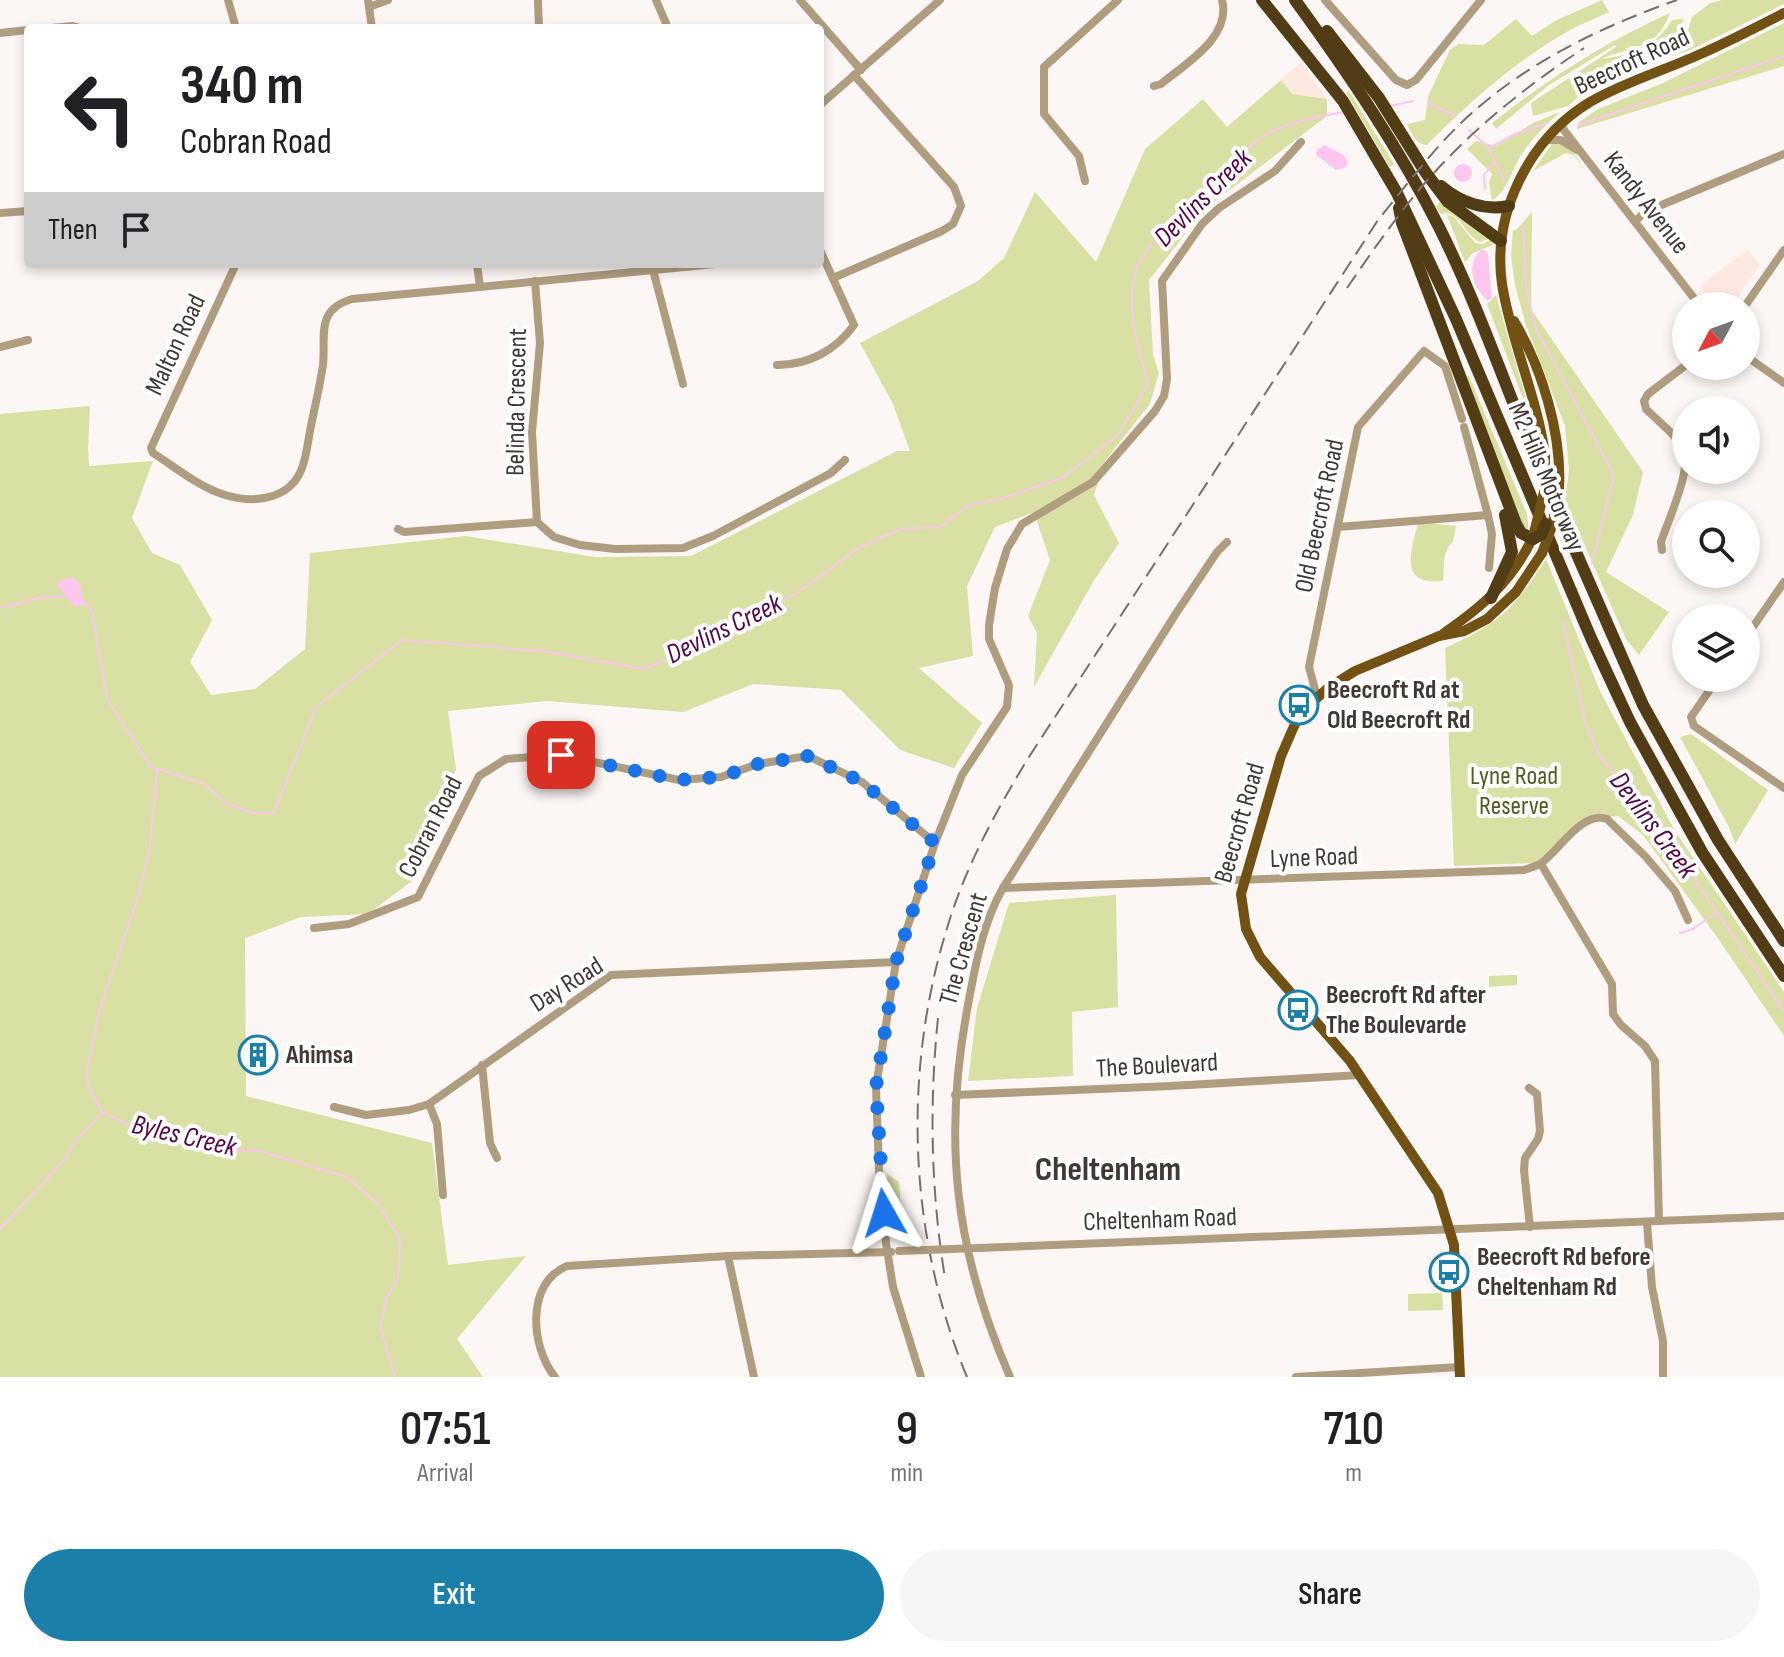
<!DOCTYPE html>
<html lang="en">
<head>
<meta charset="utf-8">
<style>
  body { margin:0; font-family:"Sofia Sans Condensed",sans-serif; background:#f6f6f6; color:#202124; height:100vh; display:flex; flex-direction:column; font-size:30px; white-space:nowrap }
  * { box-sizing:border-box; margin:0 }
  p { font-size:26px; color:#757577 }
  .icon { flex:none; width:44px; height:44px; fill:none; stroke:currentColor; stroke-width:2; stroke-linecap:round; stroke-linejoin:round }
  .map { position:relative; height:1377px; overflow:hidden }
  .details { display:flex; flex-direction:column; background:#fff; flex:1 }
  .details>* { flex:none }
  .top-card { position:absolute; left:24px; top:24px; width:800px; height:244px; border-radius:8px; box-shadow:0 4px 12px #0003; background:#fff; color:#202124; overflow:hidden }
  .needle { width:52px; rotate:229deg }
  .controls { position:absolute; left:1672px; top:292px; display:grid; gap:16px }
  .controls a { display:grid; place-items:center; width:88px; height:88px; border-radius:50%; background:#fff; box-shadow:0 4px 12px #0003; font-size:40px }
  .pin { position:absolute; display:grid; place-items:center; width:68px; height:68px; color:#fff; margin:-34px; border-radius:16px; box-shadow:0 4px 12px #0006 }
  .me { position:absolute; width:88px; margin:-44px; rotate:354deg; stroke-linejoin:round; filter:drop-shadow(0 0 6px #0008) }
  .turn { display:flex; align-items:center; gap:28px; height:168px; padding:0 24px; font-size:36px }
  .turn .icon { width:104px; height:104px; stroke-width:2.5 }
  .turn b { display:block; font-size:56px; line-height:68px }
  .then { display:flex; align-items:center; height:76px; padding:0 24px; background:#0003; gap:16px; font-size:30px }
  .eta { display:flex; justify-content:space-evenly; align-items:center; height:136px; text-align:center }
  .eta b { font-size:48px; font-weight:600; line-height:56px }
  .button { display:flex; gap:16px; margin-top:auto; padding:16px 24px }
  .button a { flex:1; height:92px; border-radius:48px; background:#1a80aa; color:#fff; font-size:32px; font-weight:600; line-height:92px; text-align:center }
  .button a+a { background:#f6f6f6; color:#202124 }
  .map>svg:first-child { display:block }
  .built { fill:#fee9e0 }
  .green { fill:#d8e0a3 }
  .water { fill:#fcc6ee }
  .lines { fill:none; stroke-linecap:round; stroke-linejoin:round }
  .stream { stroke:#fcc6ee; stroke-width:2 }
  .minor { stroke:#af9d80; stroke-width:8 }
  .major { stroke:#725214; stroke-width:10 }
  .highway { stroke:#513c16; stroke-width:12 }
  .rail { stroke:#79706d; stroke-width:2; stroke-dasharray:16 8; stroke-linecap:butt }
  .minor-bridge { stroke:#af9d80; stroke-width:8 }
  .major-bridge { stroke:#725214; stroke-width:10 }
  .highway-bridge { stroke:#513c16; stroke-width:12 }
  .route { stroke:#1a73e8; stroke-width:14; stroke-dasharray:0 25.2 }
  .labels { text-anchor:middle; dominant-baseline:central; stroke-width:8; stroke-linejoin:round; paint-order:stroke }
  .street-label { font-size:26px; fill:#423733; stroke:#fff }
  .poi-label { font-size:26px; font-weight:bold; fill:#423733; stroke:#fff; text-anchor:start }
  .park-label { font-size:26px; fill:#555a22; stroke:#fff }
  .water-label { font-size:28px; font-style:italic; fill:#550549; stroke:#fff }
  .district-label { font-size:34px; font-weight:bold; fill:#423733; stroke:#fff }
</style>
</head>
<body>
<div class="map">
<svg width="1784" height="1377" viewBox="0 0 1784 1377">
  <rect width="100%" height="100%" fill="#fcf7f4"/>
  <g class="built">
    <polygon points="1301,62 1327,99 1292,94 1281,80"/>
    <polygon points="1748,249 1760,265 1731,306 1714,306 1700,286"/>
  </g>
  <g class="green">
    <path d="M1602,0L1609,12C1592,20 1574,27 1558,37C1510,66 1466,105 1427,145C1415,144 1412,134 1407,124L1425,120L1428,96L1450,50L1458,44L1484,45L1516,19L1532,36L1555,21Z"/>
    <polygon points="1722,0 1784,0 1784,4 1690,50 1625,70 1676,47 1685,40 1692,17 1710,3"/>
    <path d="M1670,13C1656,51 1631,46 1601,59C1632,55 1655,48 1672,20L1684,19L1677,36L1663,46L1612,66L1608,71L1613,77L1583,93L1568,106L1533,116L1531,103L1616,47L1615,45L1549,85L1496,129L1492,123C1551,77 1602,44 1670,13Z"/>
    <polygon points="1784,23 1784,66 1577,129 1578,123 1598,109 1663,83"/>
    <polygon points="1281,80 1292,94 1327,99 1327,116 1206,208 1149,280 1153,355 1159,373 1150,404 1105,461 1094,495 1119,543 1093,582 1034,687 1037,633 1028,616 1050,560 1034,512 995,527 967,586 973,656 919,668 982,723 954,768 900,750 841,690 753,684 683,712 547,701 448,711 456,769 416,878 368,914 301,917 245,938 246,1096 432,1143 448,1265 526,1256 457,1339 483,1377 0,1377 0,414 90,406 88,448 89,466 153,461 132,518 152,553 180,565 212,620 190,662 211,695 255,689 305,649 310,553 466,536 595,557 691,556 897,451 910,451 893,404 860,343 978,281 1004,258 1035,192 1096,262 1145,149 1203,99 1227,127"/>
    <polygon points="1349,91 1394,164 1390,167 1346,93"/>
    <path d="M1560,112C1547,124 1534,136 1524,151C1513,165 1508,192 1492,200L1489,183L1492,174L1467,149L1476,141L1496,146L1533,123Z"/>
    <polygon points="1560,143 1570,149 1588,173 1573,155 1566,153 1533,171 1552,144"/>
    <path d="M1440,202L1488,238V239L1480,242C1463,235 1461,209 1440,214L1436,207Z"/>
    <polygon points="1532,212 1531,309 1643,472 1633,515 1606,572 1669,612 1639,655 1626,639 1565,501 1569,470 1565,426 1526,325 1515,285 1511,256 1513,230 1516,230"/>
    <polygon points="1447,215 1454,217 1475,243 1483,244 1491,239 1493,245 1473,253 1465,262"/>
    <polygon points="1496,295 1536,433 1487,304"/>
    <polygon points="1466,375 1469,376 1527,514 1529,532 1520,523"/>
    <path d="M1418,522L1456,526L1453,542C1441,552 1445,566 1443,581C1397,586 1412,550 1418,522Z"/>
    <path d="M1546,559L1600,691L1675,831L1784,992V1036L1717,937L1643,835L1618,816L1598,818L1533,863L1454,866L1445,648C1500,623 1513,610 1546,559Z"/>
    <polygon points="1691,734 1768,790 1735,844 1729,827 1680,737"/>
    <polygon points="1116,895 1118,1007 1072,1012 1073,1076 968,1081 977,1008 1009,903"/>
    <polygon points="1517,975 1517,985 1489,987 1489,976"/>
    <polygon points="887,1174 899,1182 903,1234 894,1237"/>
    <polygon points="1442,1293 1443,1310 1408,1311 1408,1294"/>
  </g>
  <g class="water">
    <polygon points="1324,145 1344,155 1348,163 1345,168 1336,170 1316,155 1317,150"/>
    <circle cx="1463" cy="173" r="9"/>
    <path d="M1481,250H1485L1488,254L1492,298L1488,301C1473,288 1465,264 1481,250Z"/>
    <polygon points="73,577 80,585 84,605 75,607 58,587 58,581"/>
  </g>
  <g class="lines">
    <g class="stream">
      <polyline points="1428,103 1455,116"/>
      <polyline points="1390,106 1413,101"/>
      <polyline points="1578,125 1784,56"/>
      <polyline points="1469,130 1489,148 1504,182"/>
      <polyline points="1489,148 1515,134 1546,124"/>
      <polyline points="1485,189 1484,175 1494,162"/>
      <polyline points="1523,223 1526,288 1536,329 1614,475 1592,563"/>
      <path d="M82,600L92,611L107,699L151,767L204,784L226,803L252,813H274L316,707L402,640L541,651L644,669L723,634L797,593L860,547L884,536L903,529L940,527L968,506L1003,498L1062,478L1118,435L1148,384C1138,346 1125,308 1136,270C1145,240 1244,144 1273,131C1295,121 1320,116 1344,112"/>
      <polyline points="0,608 43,597 65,597"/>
      <polyline points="1563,621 1585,722 1600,757 1656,823 1784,1011"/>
      <polyline points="157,770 149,853 139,894 100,1009 86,1074 89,1088 102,1112 129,1125 205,1142 229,1150 259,1151 347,1177 377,1203 400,1239 398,1278 386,1300 380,1327 395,1377"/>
      <polyline points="1680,933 1693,929 1717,912"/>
      <path d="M0,1229L67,1157C74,1136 90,1130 102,1112"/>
    </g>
    <g class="minor">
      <polyline points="228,0 236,28"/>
      <polyline points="368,0 372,28"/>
      <polyline points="538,0 539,28"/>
      <polyline points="656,0 668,28"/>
      <polyline points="800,0 861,70"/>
      <polyline points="1325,0 1396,80 1407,85 1416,80 1481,0"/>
      <polyline points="369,7 388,0"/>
      <polyline points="51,28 73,26 80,28"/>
      <polyline points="0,33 28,30"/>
      <path d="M1154,86L1161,84C1185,64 1232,37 1222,0"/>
      <polyline points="820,105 940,0"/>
      <polyline points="1560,125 1700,306"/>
      <polyline points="1546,140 1561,140 1577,150"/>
      <polyline points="1085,181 1079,156 1044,114 1044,67 1118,0"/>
      <polyline points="0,213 28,211"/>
      <polyline points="1635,221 1647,211 1784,154"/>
      <path d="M236,264L151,448L153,453C175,467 198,486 222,494C251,504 290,501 302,468C307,455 308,440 311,426C315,406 320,385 323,365C326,335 315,310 352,299L480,287"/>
      <polyline points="477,264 480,287 715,264"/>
      <polyline points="653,270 683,384"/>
      <polyline points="833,278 942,231 953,224 961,206 954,187 854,75"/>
      <polyline points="535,281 540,343 532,432 537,522 554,537 580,545 615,549 683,548 713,536 831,473 845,460"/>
      <polyline points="1745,306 1784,250"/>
      <polyline points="0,347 28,340"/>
      <polyline points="1746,356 1784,383"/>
      <path d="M777,365C809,365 836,350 854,325L820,250"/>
      <polyline points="1464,427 1488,515 1492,534 1489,568"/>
      <polyline points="1338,527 1488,515"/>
      <polyline points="398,529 404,532 537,522"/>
      <path d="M1662,550L1661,542C1668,520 1695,464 1682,445C1672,432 1657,420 1646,409L1644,401L1648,394L1686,365"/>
      <polyline points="1746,637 1784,582"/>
      <polyline points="1718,678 1691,717 1694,726 1784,788"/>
      <polyline points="1317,697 1309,667 1358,427 1424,351 1445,366 1462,419"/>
      <polyline points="1541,864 1612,984 1613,1014 1621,1025 1645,1046 1655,1061 1659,1221"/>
      <path d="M1003,888L1524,870C1529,868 1537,866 1541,863C1560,850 1582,810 1607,819L1645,856L1675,891L1688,920"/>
      <polyline points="314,928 349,924 418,897 479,776 506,759 561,755 679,780 721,777 758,764 808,756 862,782 935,843"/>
      <polyline points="482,1065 490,1143 497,1158"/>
      <polyline points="1529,1088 1537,1094 1540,1131 1538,1139 1525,1158 1524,1170 1530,1227"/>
      <polyline points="955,1095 1171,1086 1360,1075"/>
      <polyline points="429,1104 437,1124 443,1195"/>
      <polyline points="334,1107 366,1115 409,1110 429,1104 611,975 896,962"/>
      <polyline points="1647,1223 1652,1287 1663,1341 1663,1377"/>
      <polyline points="952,1249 1784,1216"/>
      <polyline points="728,1256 754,1377"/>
      <path d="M555,1377C531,1348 525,1283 567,1266L728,1256L891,1252"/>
      <polyline points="921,1377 893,1287 886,1243 879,1170 876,1087 896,962 935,843 962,775 1007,707 1009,685 989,639 989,625 995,588 1007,549 1022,524 1093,482 1155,411 1164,396 1167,379 1162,281 1202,224 1219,208 1275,171 1301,142"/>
      <path d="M1010,1377C955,1251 942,1141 968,1005C975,967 983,922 1003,888L1175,615L1217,552L1227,542"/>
      <polyline points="1296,1377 1459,1367"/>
    </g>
    <g class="major">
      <path d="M1514,321C1542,368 1562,434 1559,488"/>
      <path d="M1545,455C1537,396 1511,342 1502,284C1492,213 1529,139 1590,102C1623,83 1662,71 1696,56C1726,43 1755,28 1784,13"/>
      <path d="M1444,633C1483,606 1512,581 1533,537"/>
      <polyline points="1460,1377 1454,1245 1438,1193 1350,1061 1260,957 1246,929 1241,894 1281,756 1295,724 1306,708 1328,688 1355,671 1439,636 1464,631 1487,619 1516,592 1542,553"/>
    </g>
    <g class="highway">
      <polyline points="1262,0 1343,101 1397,193 1456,319 1591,638 1630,722 1702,852 1784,976"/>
      <path d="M1295,0C1348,73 1398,146 1439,227C1480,309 1509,397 1545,482"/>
      <polyline points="1327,31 1379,98 1426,173 1448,202 1501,241"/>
      <path d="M1441,186C1460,202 1484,211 1509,206"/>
      <polyline points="1399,208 1402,223 1516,524 1521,533 1533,539"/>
      <polyline points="1554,502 1643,705 1718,840 1784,941"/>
      <polyline points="1491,598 1512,552 1505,515"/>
    </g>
    <g class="rail">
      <path d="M1347,288C1371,253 1396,217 1424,184C1470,131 1525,87 1584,48"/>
      <path d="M938,1018C929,1104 931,1193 945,1278"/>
      <path d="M967,1377C908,1235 902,1071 948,925C966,866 995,813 1027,760L1378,220C1405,187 1431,152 1461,123C1523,64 1598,28 1677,0"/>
    </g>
    <polyline class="minor-bridge" points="899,1251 952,1249"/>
    <g class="major-bridge">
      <polyline points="1553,522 1559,488"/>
      <polyline points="1533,537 1545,488 1545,455"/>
      <polyline points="1542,553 1551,529"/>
    </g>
    <g class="highway-bridge">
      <polyline points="1551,499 1554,476"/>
      <polyline points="1533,539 1541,535 1546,524"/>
    </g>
  </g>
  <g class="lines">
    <polyline class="route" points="561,755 679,780 721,777 758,764 808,756 862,782 935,843 896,962 876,1087 884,1213"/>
  </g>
  <defs>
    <symbol id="bus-ring" viewBox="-11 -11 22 22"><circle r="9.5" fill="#fff" stroke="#1a80aa" stroke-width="1.5"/><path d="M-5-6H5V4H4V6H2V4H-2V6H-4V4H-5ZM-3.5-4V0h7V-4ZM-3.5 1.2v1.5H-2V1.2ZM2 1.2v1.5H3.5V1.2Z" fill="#1a80aa"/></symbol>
    <symbol id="building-ring" viewBox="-11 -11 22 22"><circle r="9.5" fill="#fff" stroke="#1a80aa" stroke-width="1.5"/><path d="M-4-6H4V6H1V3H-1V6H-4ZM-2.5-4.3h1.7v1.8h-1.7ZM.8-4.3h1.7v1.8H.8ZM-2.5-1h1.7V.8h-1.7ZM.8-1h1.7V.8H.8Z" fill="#1a80aa"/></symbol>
  </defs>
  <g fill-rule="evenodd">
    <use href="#bus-ring" x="1277" y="683" width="44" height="44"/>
    <use href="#bus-ring" x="1276" y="988" width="44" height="44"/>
    <use href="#building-ring" x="236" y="1033" width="44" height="44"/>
    <use href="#bus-ring" x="1427" y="1250" width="44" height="44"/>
  </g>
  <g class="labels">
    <g class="street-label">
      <text transform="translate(1632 62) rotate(-25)">Beecroft Road</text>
      <text transform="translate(1646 203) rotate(52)">Kandy Avenue</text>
      <text transform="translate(176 345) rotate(-65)">Malton Road</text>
      <text transform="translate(517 402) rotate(-89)">Belinda Crescent</text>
      <text transform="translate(1546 477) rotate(67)">M2 Hills Motorway</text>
      <text transform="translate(1320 516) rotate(-78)">Old Beecroft Road</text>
      <text transform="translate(1240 823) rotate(-74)">Beecroft Road</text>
      <text transform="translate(431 827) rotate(-63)">Cobran Road</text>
      <text transform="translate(1314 858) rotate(-2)">Lyne Road</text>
      <text transform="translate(964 949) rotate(-74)">The Crescent</text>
      <text transform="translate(567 985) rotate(-32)">Day Road</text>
      <text transform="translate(1157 1066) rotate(-3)">The Boulevard</text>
      <text transform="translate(1160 1220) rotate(-2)">Cheltenham Road</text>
    </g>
    <g class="poi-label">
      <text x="1327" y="690">Beecroft Rd at<tspan x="1327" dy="30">Old Beecroft Rd</tspan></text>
      <text x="1326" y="995">Beecroft Rd after<tspan x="1326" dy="30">The Boulevarde</tspan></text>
      <text x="286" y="1055">Ahimsa</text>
      <text x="1477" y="1257">Beecroft Rd before<tspan x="1477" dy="30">Cheltenham Rd</tspan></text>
    </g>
    <g class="park-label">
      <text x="1514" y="776">Lyne Road<tspan x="1514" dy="30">Reserve</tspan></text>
    </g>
    <g class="water-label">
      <text transform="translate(1203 198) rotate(-45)">Devlins Creek</text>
      <text transform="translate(724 629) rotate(-26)">Devlins Creek</text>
      <text transform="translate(1653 825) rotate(53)">Devlins Creek</text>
      <text transform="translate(184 1136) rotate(13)">Byles Creek</text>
    </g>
    <g class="district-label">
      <text x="1108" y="1169">Cheltenham</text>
    </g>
  </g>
</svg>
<div class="controls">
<a><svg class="needle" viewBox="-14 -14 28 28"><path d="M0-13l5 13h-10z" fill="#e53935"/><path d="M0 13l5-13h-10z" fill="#757577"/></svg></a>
<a><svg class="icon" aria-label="sound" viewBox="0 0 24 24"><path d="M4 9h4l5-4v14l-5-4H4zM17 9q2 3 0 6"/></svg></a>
<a><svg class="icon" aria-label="search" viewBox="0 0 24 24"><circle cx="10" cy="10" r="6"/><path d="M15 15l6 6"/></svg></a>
<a><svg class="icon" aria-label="layers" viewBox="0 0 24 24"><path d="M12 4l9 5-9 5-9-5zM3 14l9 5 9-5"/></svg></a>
</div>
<div class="pin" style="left:561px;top:755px;background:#d93025"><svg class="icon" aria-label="arrive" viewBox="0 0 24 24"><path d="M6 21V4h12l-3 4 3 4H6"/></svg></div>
<svg class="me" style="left:884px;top:1213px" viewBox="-20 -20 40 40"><path d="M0-17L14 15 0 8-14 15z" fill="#1a73e8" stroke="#fff" stroke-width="4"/></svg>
<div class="top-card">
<div class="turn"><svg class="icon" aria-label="left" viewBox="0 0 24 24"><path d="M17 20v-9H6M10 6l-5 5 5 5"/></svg><div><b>340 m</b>Cobran Road</div></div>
<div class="then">Then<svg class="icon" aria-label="arrive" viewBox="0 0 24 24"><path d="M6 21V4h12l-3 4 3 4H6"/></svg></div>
</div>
</div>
<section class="details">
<div class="eta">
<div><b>07:51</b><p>Arrival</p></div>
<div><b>9</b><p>min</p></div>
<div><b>710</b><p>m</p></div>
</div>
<div class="button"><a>Exit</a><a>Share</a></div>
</section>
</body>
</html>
